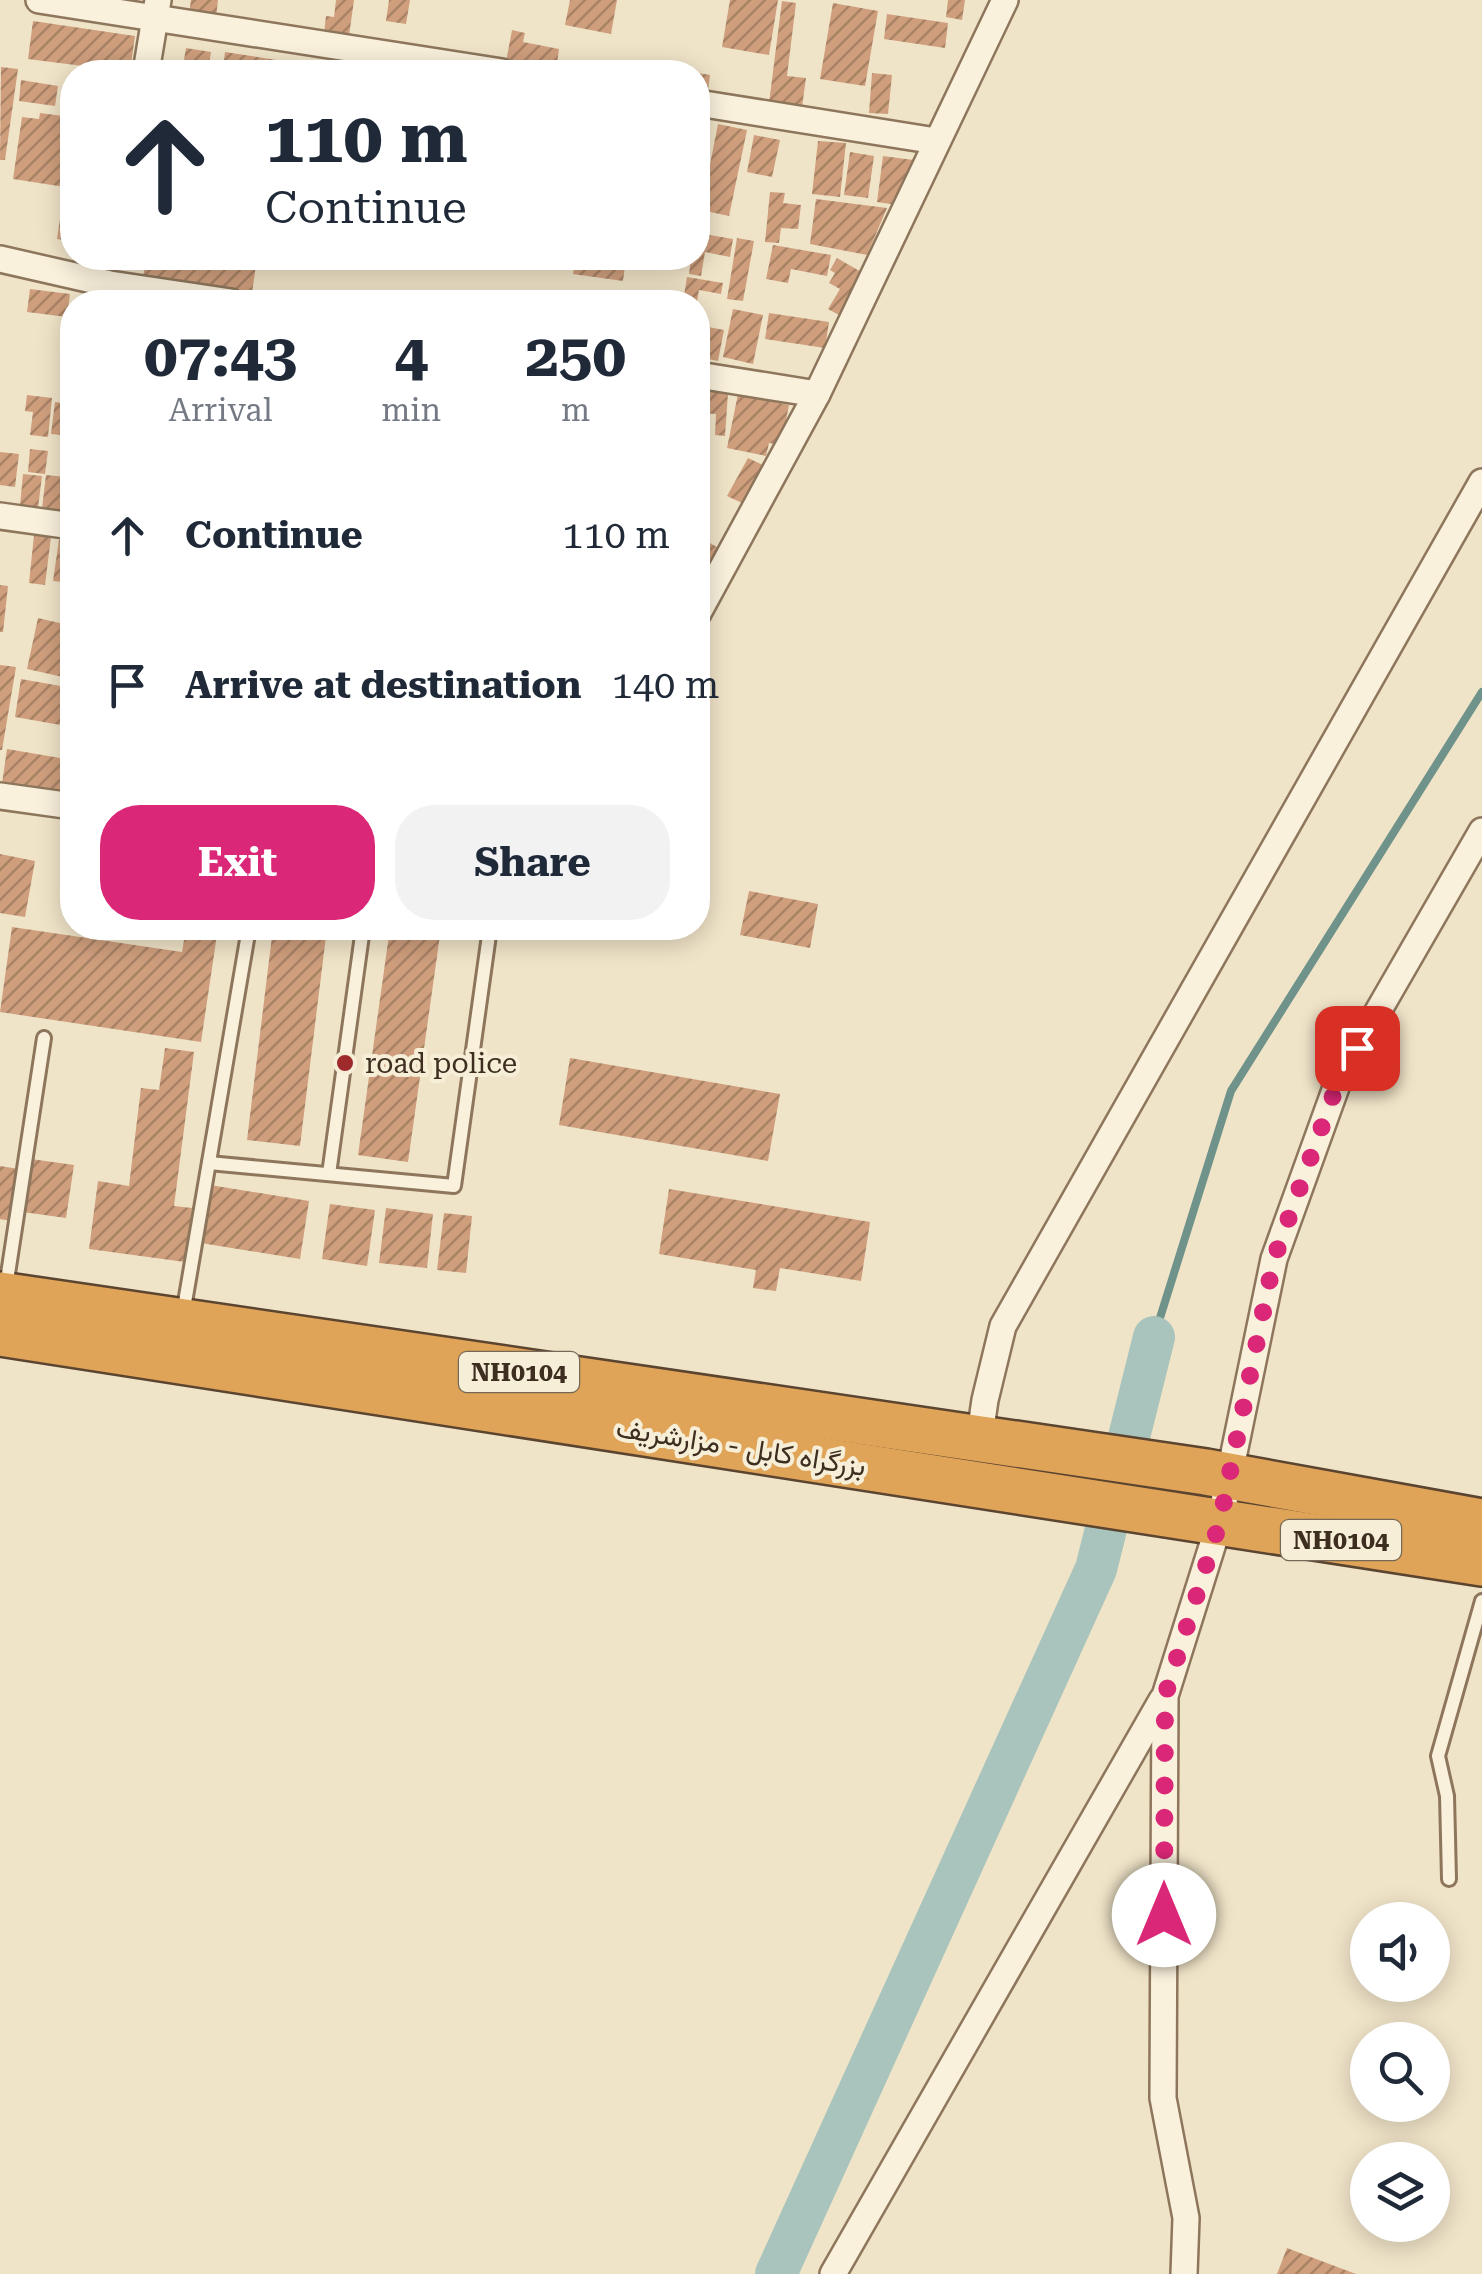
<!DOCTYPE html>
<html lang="en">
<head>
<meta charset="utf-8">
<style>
  body { margin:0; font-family:"Roboto Serif",Vazirmatn,serif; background:#f2f2f3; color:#1f2937; height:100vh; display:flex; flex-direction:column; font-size:38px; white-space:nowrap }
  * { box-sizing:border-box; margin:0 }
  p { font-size:32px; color:#747a83 }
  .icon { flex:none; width:55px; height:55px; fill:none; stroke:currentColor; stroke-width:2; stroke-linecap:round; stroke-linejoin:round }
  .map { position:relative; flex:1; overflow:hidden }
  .panel { position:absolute; left:60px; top:290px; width:650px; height:650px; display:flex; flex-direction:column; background:#fff; border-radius:40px; box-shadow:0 5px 25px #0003 }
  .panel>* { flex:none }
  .banner { position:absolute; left:60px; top:60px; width:650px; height:210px; border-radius:40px; box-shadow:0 5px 25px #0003; background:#fff; color:#1f2937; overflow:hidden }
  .fabs { position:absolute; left:1350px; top:1902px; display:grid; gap:20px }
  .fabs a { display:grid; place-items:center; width:100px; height:100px; border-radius:50%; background:#fff; box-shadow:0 5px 25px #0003; font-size:50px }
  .pin { position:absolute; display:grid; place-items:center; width:85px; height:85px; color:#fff; margin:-42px; border-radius:20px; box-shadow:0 5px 15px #0006 }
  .me { position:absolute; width:110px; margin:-55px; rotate:0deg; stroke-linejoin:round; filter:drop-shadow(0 0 8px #0008) }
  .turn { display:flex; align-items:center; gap:35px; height:210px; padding:0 40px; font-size:45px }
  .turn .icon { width:130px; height:130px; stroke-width:2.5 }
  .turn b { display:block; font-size:70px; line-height:85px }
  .eta { display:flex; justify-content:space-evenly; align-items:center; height:170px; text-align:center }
  .eta b { font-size:60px; font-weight:700; line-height:70px }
  .primary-button { display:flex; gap:20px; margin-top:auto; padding:20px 40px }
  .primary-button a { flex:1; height:115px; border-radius:40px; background:#db2777; color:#fff; font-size:40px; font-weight:700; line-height:115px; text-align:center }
  .primary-button a+a { background:#f2f2f3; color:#1f2937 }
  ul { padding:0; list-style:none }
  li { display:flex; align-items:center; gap:30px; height:150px; padding:0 40px }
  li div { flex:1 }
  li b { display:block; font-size:38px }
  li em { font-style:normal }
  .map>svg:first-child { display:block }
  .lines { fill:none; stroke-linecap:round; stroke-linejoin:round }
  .stream { stroke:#6f938a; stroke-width:8 }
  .river { stroke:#a9c4bc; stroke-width:42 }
  .building { fill:url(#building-hatch) }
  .lane-casing { stroke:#8d765c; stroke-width:18 }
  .street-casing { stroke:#8d765c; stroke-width:30 }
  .highway-casing { stroke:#5b4430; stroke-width:50 }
  .lane { stroke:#faf1dc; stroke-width:12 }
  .street { stroke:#faf1dc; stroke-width:25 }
  .highway { stroke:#e0a458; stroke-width:45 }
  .route { stroke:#db2777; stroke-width:18; stroke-dasharray:0 32.4 }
  .poi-dot { fill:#9e2a2b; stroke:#f7eed8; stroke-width:4 }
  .labels { text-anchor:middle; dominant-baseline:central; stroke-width:8; stroke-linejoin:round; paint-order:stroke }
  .shield { fill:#f7eed8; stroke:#756857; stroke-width:2.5 }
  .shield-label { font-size:25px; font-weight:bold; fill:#3d2e20 }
  .poi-label { font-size:28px; fill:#3d2e20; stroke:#f7eed8; text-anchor:start }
  .street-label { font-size:28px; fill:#3d2e20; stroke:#f7eed8 }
</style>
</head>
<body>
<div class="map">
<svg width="1482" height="2274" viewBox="0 0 1482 2274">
  <defs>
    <pattern id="building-hatch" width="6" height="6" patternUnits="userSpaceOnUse" patternTransform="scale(2.5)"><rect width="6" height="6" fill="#cf9f7d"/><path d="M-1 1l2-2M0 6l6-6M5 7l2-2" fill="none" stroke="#a98266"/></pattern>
  </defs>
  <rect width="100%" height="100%" fill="#f0e4c8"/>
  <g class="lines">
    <polyline class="stream" points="1154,1337 1231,1091 1482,692"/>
    <polyline class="river" points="776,2274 1096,1569 1154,1337"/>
  </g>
  <g class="building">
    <polygon points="191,0 218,0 216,18 189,14"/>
    <polygon points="336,0 354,0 349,36 324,33 326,16 334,17"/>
    <polygon points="389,0 410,0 406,24 386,21"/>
    <polygon points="570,0 617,0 611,34 565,25"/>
    <polygon points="730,0 778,0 769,55 722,47"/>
    <polygon points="948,0 965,0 962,20 946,17"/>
    <polygon points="782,1 796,3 787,76 806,78 802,107 769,103"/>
    <polygon points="833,3 878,11 865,86 820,79"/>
    <polygon points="887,14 948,23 945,48 884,39"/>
    <polygon points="33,21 135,36 130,72 28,59"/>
    <polygon points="512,30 525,33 523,42 559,49 556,71 506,62"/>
    <polygon points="186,48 211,52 208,72 182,72"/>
    <polygon points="225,52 283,61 282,72 223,67"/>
    <polygon points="1,67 18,69 5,160 0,160"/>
    <polygon points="698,73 710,75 708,90 698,89"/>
    <polygon points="872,73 892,75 888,114 869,113"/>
    <polygon points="21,80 58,86 55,106 19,101"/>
    <polygon points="40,113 63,116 61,130 72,131 65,187 13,179 22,117 39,119"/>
    <polygon points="718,124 747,130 729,216 701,210"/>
    <polygon points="754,135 780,140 772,177 747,172"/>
    <polygon points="818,141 846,143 840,197 812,194"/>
    <polygon points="850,152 874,156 868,198 844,195"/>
    <polygon points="883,156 921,161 897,205 877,202"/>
    <polygon points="770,192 785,193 783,203 801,205 798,229 781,228 779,243 765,242"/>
    <polygon points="816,199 887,208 867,255 810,244"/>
    <polygon points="60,219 72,221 72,241 57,239"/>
    <polygon points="698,233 733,239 730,257 705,252 701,276 689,274 691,258 698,258"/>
    <polygon points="737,238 754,241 743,301 727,299"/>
    <polygon points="773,245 831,255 827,276 791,269 788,283 766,279"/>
    <polygon points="146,258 257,258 252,293 143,277"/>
    <polygon points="471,258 518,258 516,267"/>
    <polygon points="576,258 626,258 623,281 573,274"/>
    <polygon points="837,258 863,273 839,315 828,309 840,289 829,283 835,273 830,270"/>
    <polygon points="687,277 723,283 721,294 699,290 697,302 683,302"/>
    <polygon points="30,289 70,294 67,317 27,312"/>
    <polygon points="520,290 560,298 559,302 518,302"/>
    <polygon points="733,309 763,315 753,364 723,357"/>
    <polygon points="769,313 829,322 825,348 765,339"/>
    <polygon points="698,325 724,330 718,361 698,357"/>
    <polygon points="698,391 728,393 725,436 715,435 716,414 698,413"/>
    <polygon points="738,394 789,405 781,445 769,443 766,456 727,448"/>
    <polygon points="27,395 52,398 48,437 30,435 33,412 25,411"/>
    <polygon points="55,402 72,404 72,436 51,434"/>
    <polygon points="30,449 48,451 45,474 28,472"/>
    <polygon points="0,452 19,454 15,487 0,485"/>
    <polygon points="748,458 765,466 744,504 727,496"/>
    <polygon points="23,474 42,476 38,508 20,506"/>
    <polygon points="46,475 66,477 64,489 72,491 72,512 42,509"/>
    <polygon points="34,535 51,537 45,585 29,583"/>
    <polygon points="698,536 722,550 698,598"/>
    <polygon points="59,540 72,542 72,583 53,581"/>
    <polygon points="0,585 8,586 3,632 0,632"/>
    <polygon points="38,618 72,626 72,679 27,669"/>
    <polygon points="0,665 16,667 2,750 0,750"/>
    <polygon points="21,679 72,688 72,727 15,717"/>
    <polygon points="7,749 72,760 67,795 2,784"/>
    <polygon points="0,854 35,861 25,917 0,913"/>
    <polygon points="749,891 818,904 810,948 740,935"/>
    <polygon points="12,927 182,952 186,928 218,928 201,1042 0,1012"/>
    <polygon points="273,928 327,928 300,1146 247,1140"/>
    <polygon points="390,928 441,928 408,1162 358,1155"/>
    <polygon points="165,1048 194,1052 174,1206 192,1208 185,1262 89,1249 98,1181 129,1186 141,1088 159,1090"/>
    <polygon points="570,1058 780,1094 768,1161 559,1125"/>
    <polygon points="31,1159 74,1165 66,1218 23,1212"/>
    <polygon points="0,1166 19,1169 11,1221 0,1219"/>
    <polygon points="210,1185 309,1201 300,1259 201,1243"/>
    <polygon points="669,1189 870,1222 861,1281 780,1268 776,1291 753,1288 756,1270 659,1254"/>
    <polygon points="330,1204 375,1210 367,1266 322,1259"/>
    <polygon points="386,1208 433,1214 427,1268 379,1263"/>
    <polygon points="444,1213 472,1216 466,1273 437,1270"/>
    <polygon points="1287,2248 1356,2274 1277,2274"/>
  </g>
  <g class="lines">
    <defs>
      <g id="lane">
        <polyline points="209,1163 454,1186 490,928"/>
        <polyline points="329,1174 363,928"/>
        <polyline points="6,1287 44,1038"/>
        <polyline points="183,1314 249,928"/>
        <polyline points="1449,1879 1447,1796 1438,1756 1482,1601"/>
      </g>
      <g id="street">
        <polyline points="39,0 502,72"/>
        <polyline points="146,72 158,0"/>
        <polyline points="698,103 936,141"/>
        <polyline points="0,259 110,284 231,302"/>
        <polyline points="698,375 817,394"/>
        <polyline points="0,516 72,526"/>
        <polyline points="698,613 817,394 1005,0"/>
        <polyline points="0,796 72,806"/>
        <polyline points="979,1441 985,1400 1003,1326 1482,482"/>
        <polyline points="833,2274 1162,1700"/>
        <polyline points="1184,2274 1186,2218 1163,2098 1165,1696 1220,1521 1274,1259 1339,1079 1482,831"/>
      </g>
      <g id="highway">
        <polyline points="0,1295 1206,1472 1482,1522"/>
        <polyline points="0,1333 1482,1563"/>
      </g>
    </defs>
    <use href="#lane" class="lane-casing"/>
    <use href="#street" class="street-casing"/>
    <use href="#highway" class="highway-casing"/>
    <use href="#lane" class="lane"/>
    <use href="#street" class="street"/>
    <use href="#highway" class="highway"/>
  </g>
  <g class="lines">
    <polyline class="route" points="1164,1915 1165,1696 1220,1521 1274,1259 1339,1079 1357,1048"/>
  </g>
  <circle class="poi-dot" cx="345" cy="1063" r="10"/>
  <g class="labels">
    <g class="shield">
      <rect x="459" y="1352" width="120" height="40" rx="8"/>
      <rect x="1281" y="1520" width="120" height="40" rx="8"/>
    </g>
    <g class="shield-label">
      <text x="519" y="1372">NH0104</text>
      <text x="1341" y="1540">NH0104</text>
    </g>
    <g class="poi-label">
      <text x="365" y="1063">road police</text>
    </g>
    <g class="street-label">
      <text transform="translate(741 1447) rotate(9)">بزرگراه کابل - مزارشریف</text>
    </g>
  </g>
</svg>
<div class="fabs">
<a><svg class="icon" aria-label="sound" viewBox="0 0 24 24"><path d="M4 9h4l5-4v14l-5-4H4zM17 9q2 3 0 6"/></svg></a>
<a><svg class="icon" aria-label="search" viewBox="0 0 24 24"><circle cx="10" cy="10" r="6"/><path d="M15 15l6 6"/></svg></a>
<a><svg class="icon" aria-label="layers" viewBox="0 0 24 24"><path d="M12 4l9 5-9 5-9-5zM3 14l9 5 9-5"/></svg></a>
</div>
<div class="pin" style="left:1357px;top:1048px;background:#d93025"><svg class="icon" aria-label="arrive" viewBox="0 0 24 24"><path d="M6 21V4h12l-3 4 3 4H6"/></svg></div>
<svg class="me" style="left:1164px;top:1915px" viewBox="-20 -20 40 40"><circle r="19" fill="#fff"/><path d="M0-13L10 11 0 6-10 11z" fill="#db2777"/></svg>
<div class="banner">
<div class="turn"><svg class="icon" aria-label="ahead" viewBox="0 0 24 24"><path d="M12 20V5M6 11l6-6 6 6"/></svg><div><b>110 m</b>Continue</div></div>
</div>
<section class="panel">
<div class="eta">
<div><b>07:43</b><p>Arrival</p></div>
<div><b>4</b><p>min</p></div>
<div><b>250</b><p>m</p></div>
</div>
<ul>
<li><svg class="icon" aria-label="ahead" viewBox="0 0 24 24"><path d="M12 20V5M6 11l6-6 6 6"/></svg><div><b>Continue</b></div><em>110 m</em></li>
<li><svg class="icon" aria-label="arrive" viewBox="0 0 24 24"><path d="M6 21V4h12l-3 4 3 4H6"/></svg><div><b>Arrive at destination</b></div><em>140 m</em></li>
</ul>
<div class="primary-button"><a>Exit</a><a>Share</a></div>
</section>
</div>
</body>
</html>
